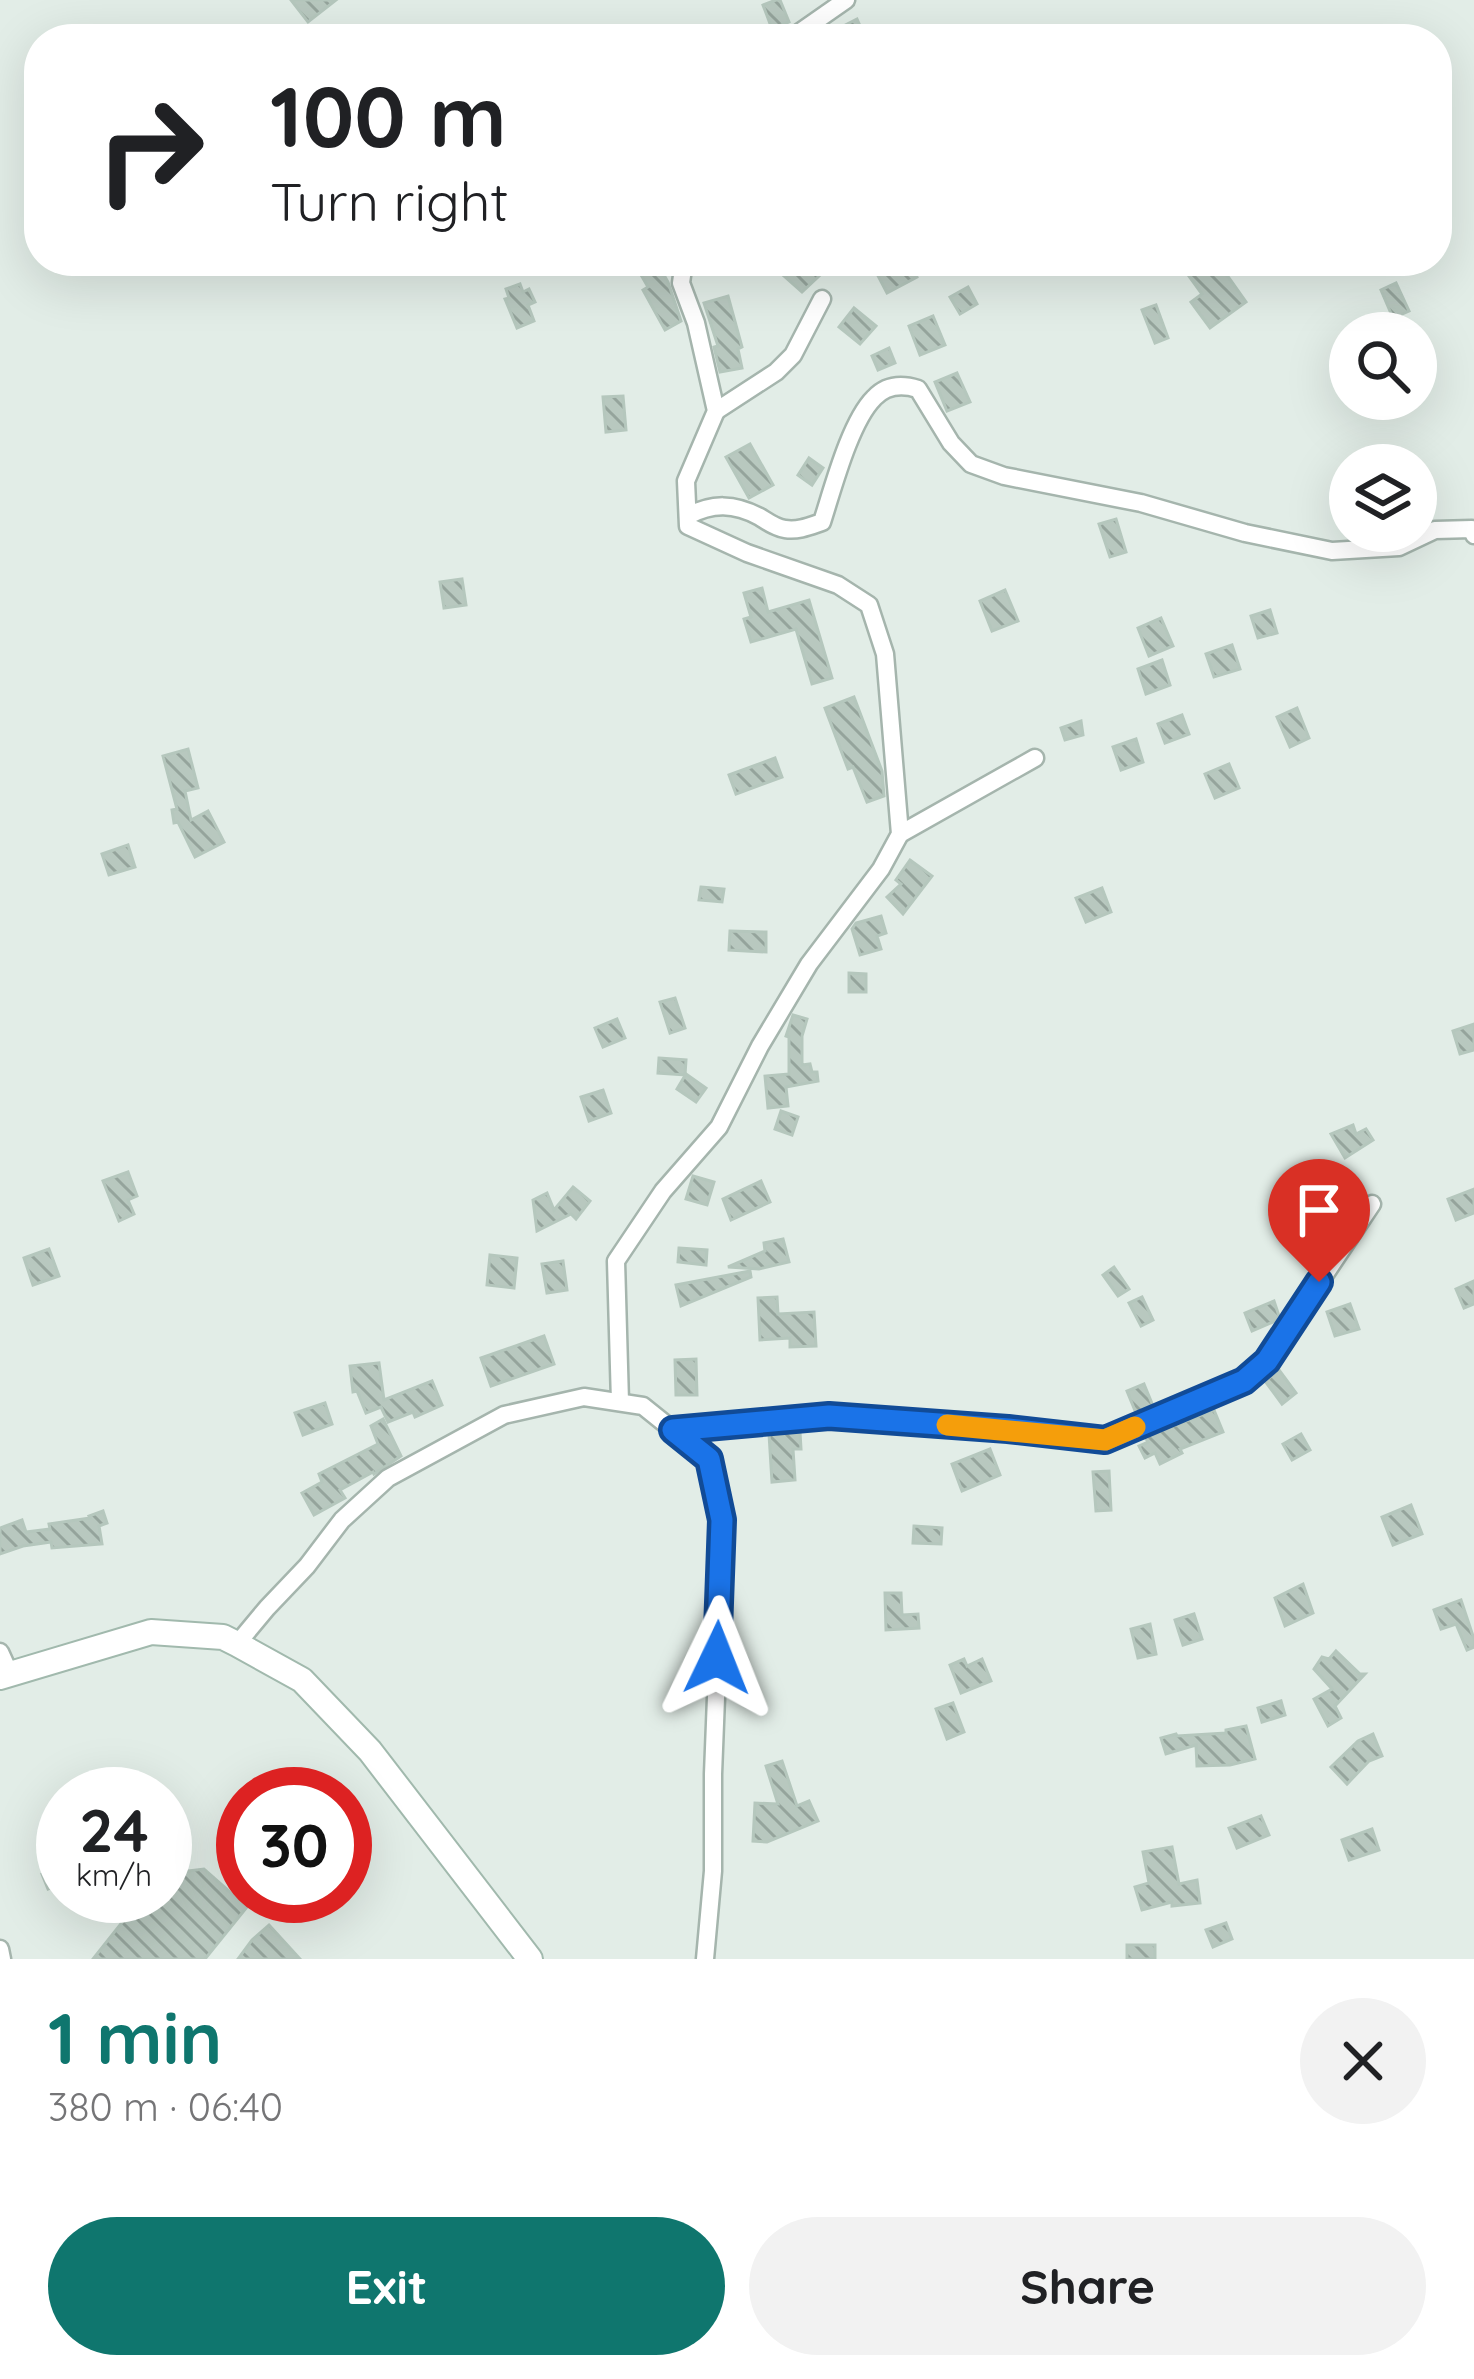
<!DOCTYPE html>
<html lang="en">
<head>
<meta charset="utf-8">
<style>
  body { margin:0; font-family:Quicksand,sans-serif; background:#f2f2f2; color:#202124; height:100vh; display:flex; flex-direction:column; font-size:45px; white-space:nowrap }
  * { box-sizing:border-box; margin:0 }
  p { font-size:39px; color:#757577 }
  .icon { flex:none; width:66px; height:66px; fill:none; stroke:currentColor; stroke-width:2; stroke-linecap:round; stroke-linejoin:round }
  .map { position:relative; height:1959px; overflow:hidden }
  .drawer { display:flex; flex-direction:column; background:#fff; flex:1 }
  .drawer>* { flex:none }
  .guide { position:absolute; left:24px; top:24px; width:1428px; height:252px; border-radius:48px; box-shadow:0 12px 48px #0002; background:#fff; color:#202124; overflow:hidden }
  .buttons { position:absolute; left:1329px; top:312px; display:grid; gap:24px }
  .buttons a { display:grid; place-items:center; width:108px; height:108px; border-radius:50%; background:#fff; box-shadow:0 12px 48px #0002; font-size:60px }
  .speed { position:absolute; left:36px; top:1767px; display:flex; gap:24px; font-size:60px; font-weight:700; text-align:center }
  .speed>* { display:grid; place-content:center; width:156px; height:156px; border-radius:50%; background:#fff; box-shadow:0 12px 48px #0002; line-height:1 }
  .speed small { font-size:30px; font-weight:400 }
  .speed .limit { border:18px solid #d22; background:#fff; color:#111 }
  .pin { position:absolute; display:grid; place-items:center; width:102px; height:102px; color:#fff; margin:-123px -51px; border-radius:50% 50% 50% 0; rotate:-45deg; box-shadow:0 0 12px #0007 }
  .pin .icon { rotate:45deg }
  .me { position:absolute; width:132px; margin:-66px; rotate:2deg; stroke-linejoin:round; filter:drop-shadow(0 0 9px #0008) }
  .turn { display:flex; align-items:center; gap:42px; height:252px; padding:0 48px; font-size:54px }
  .turn .icon { width:156px; height:156px; stroke-width:2.5 }
  .turn b { display:block; font-size:84px; line-height:102px }
  .round { display:grid; place-items:center; flex:none; width:126px; height:126px; border-radius:63px; background:#f2f2f2 }
  .overview { display:flex; align-items:center; justify-content:space-between; height:204px; padding:0 48px }
  h1 { font-size:72px; font-weight:700; line-height:90px; color:#0f766e }
  .button { display:flex; gap:24px; margin-top:auto; padding:24px 48px }
  .button a { flex:1; height:138px; border-radius:72px; background:#0f766e; color:#fff; font-size:48px; font-weight:700; line-height:138px; text-align:center }
  .button a+a { background:#f2f2f2; color:#202124 }
  .map>svg:first-child { display:block }
  .building { fill:url(#building-back-hatch); stroke:#b5c7bd; stroke-width:3 }
  .lines { fill:none; stroke-linecap:round; stroke-linejoin:round }
  .street-casing { stroke:#a5b5ad; stroke-width:21 }
  .secondary-casing { stroke:#a1b9ad; stroke-width:28 }
  .street { stroke:#fff; stroke-width:16 }
  .secondary { stroke:#fff; stroke-width:24 }
  .route-casing { stroke:#114b97; stroke-width:30 }
  .route { stroke:#1a73e8; stroke-width:21 }
  .slow { stroke:#f59e0b; stroke-width:21 }
</style>
</head>
<body>
<div class="map">
<svg width="1474" height="1959" viewBox="0 0 1474 1959">
  <defs>
    <pattern id="building-back-hatch" width="6" height="6" patternUnits="userSpaceOnUse" patternTransform="scale(3)"><rect width="6" height="6" fill="#b8c8bf"/><path d="M-1 5l2 2M0 0l6 6M5-1l2 2" fill="none" stroke="#95a49c"/></pattern>
  </defs>
  <rect width="100%" height="100%" fill="#e2ede7"/>
  <g class="building">
    <polygon points="291,0 336,0 308,22"/>
    <polygon points="776,0 780,0 789,22 772,29 763,5"/>
    <polygon points="857,19 866,39 818,39"/>
    <polygon points="633,261 656,261 668,282 681,321 665,330 643,290 648,287"/>
    <polygon points="800,261 835,261 802,292 784,276"/>
    <polygon points="897,261 911,261 917,277 887,293 876,272"/>
    <polygon points="1178,261 1217,261 1246,302 1210,328 1191,302 1202,294"/>
    <polygon points="1396,283 1409,311 1393,318 1381,290"/>
    <polygon points="520,284 523,292 529,289 535,302 528,305 534,321 517,328 505,299 509,298 506,289"/>
    <polygon points="968,287 977,304 960,314 950,297"/>
    <polygon points="728,296 742,347 738,349 742,368 720,372 714,347 718,346 704,303"/>
    <polygon points="1156,305 1168,338 1155,343 1142,310"/>
    <polygon points="854,308 876,326 860,344 839,327"/>
    <polygon points="933,316 945,345 920,355 909,326"/>
    <polygon points="889,348 895,363 878,370 872,356"/>
    <polygon points="957,373 970,402 947,411 935,382"/>
    <polygon points="623,396 626,430 606,432 603,397"/>
    <polygon points="750,444 773,485 749,498 726,457"/>
    <polygon points="809,458 823,468 812,485 798,475"/>
    <polygon points="1116,519 1126,552 1110,557 1099,524"/>
    <polygon points="462,579 466,605 444,608 440,582"/>
    <polygon points="762,588 768,612 809,600 832,678 812,684 796,629 751,642 744,619 751,617 744,593"/>
    <polygon points="1005,590 1018,621 992,631 980,601"/>
    <polygon points="1270,610 1277,633 1258,638 1251,616"/>
    <polygon points="1161,618 1173,646 1149,656 1138,628"/>
    <polygon points="1232,645 1240,669 1214,677 1206,654"/>
    <polygon points="1162,660 1170,685 1146,694 1138,669"/>
    <polygon points="854,697 882,771 884,796 867,802 853,767 848,769 825,708"/>
    <polygon points="1297,708 1309,738 1290,747 1277,717"/>
    <polygon points="1182,715 1189,734 1165,743 1158,724"/>
    <polygon points="1081,721 1083,735 1065,740 1061,728"/>
    <polygon points="1136,739 1143,762 1121,770 1113,747"/>
    <polygon points="188,749 198,788 185,791 191,820 208,811 224,842 195,857 178,822 174,823 172,810 177,809 163,756"/>
    <polygon points="775,758 782,777 736,794 729,775"/>
    <polygon points="1229,764 1239,788 1215,798 1205,774"/>
    <polygon points="128,845 135,867 109,875 102,854"/>
    <polygon points="910,860 932,876 903,914 887,897 901,884 896,880"/>
    <polygon points="701,887 724,889 722,902 699,900"/>
    <polygon points="1102,888 1111,912 1086,922 1076,898"/>
    <polygon points="881,916 886,933 877,936 881,949 860,955 852,929 856,923"/>
    <polygon points="730,931 766,932 766,952 729,950"/>
    <polygon points="849,973 866,974 866,992 849,992"/>
    <polygon points="675,998 685,1028 670,1033 660,1002"/>
    <polygon points="793,1015 807,1019 802,1036 802,1065 810,1064 812,1072 817,1072 818,1081 786,1087 788,1106 768,1108 765,1076 789,1074 789,1037 786,1036"/>
    <polygon points="617,1019 625,1038 603,1047 595,1028"/>
    <polygon points="1474,1024 1474,1050 1460,1054 1453,1031"/>
    <polygon points="659,1058 686,1060 685,1075 658,1073"/>
    <polygon points="686,1074 706,1088 696,1102 677,1089"/>
    <polygon points="603,1090 611,1113 589,1121 581,1097"/>
    <polygon points="781,1111 798,1117 792,1135 775,1129"/>
    <polygon points="1353,1125 1356,1134 1366,1129 1373,1140 1345,1158 1331,1134"/>
    <polygon points="128,1172 137,1196 128,1200 134,1214 119,1221 103,1181"/>
    <polygon points="1336,1173 1347,1194 1342,1196 1350,1214 1335,1222 1329,1209 1332,1208 1319,1181"/>
    <polygon points="693,1176 714,1182 707,1205 686,1199"/>
    <polygon points="761,1181 770,1202 731,1220 723,1199"/>
    <polygon points="573,1187 590,1201 576,1219 571,1214 537,1231 533,1200 547,1193 554,1210"/>
    <polygon points="1474,1189 1474,1213 1456,1220 1448,1199"/>
    <polygon points="783,1239 789,1262 759,1269 728,1267 765,1251 764,1243"/>
    <polygon points="679,1248 707,1250 706,1265 678,1262"/>
    <polygon points="49,1249 59,1276 33,1285 24,1258"/>
    <polygon points="490,1255 517,1258 514,1288 487,1285"/>
    <polygon points="563,1261 567,1290 547,1293 542,1264"/>
    <polygon points="1114,1267 1129,1289 1118,1296 1103,1275"/>
    <polygon points="750,1271 751,1277 681,1306 676,1285"/>
    <polygon points="1474,1281 1474,1304 1464,1308 1456,1289"/>
    <polygon points="777,1297 778,1314 814,1312 816,1346 790,1347 790,1338 760,1340 758,1298"/>
    <polygon points="1142,1297 1153,1320 1141,1326 1129,1303"/>
    <polygon points="1274,1301 1280,1319 1252,1331 1245,1313"/>
    <polygon points="1350,1304 1359,1329 1335,1336 1327,1312"/>
    <polygon points="544,1336 554,1364 491,1386 481,1358"/>
    <polygon points="696,1359 697,1395 676,1395 675,1360"/>
    <polygon points="379,1363 384,1400 432,1381 442,1405 415,1417 413,1412 388,1422 381,1407 366,1413 357,1391 353,1392 350,1366"/>
    <polygon points="1279,1370 1296,1393 1282,1404 1265,1381"/>
    <polygon points="1144,1384 1153,1406 1136,1413 1127,1391"/>
    <polygon points="325,1403 332,1424 303,1435 295,1413"/>
    <polygon points="1214,1410 1223,1432 1180,1449 1182,1453 1160,1464 1155,1453 1145,1458 1139,1446 1148,1442 1145,1437"/>
    <polygon points="383,1419 401,1456 374,1474 373,1472 340,1490 345,1498 314,1515 302,1493 322,1482 319,1474 378,1444 371,1426"/>
    <polygon points="800,1432 801,1449 793,1449 795,1480 772,1482 769,1434"/>
    <polygon points="1301,1434 1310,1450 1292,1460 1283,1444"/>
    <polygon points="990,1449 1000,1475 962,1491 952,1464"/>
    <polygon points="1109,1471 1111,1510 1096,1511 1093,1472"/>
    <polygon points="1411,1505 1422,1534 1393,1545 1382,1517"/>
    <polygon points="103,1511 107,1523 99,1526 102,1544 52,1548 51,1542 23,1546 0,1554 0,1528 22,1520 26,1532 50,1529 49,1524 90,1518 89,1516"/>
    <polygon points="914,1526 942,1528 941,1544 913,1543"/>
    <polygon points="1303,1584 1313,1613 1285,1626 1275,1598"/>
    <polygon points="885,1593 901,1593 902,1615 918,1614 919,1628 886,1630"/>
    <polygon points="1461,1600 1474,1639 1474,1647 1467,1650 1456,1624 1441,1629 1434,1610"/>
    <polygon points="1194,1614 1202,1639 1183,1645 1175,1620"/>
    <polygon points="1150,1624 1156,1654 1138,1658 1131,1629"/>
    <polygon points="1336,1651 1360,1674 1365,1674 1335,1706 1341,1718 1328,1726 1314,1699 1332,1689 1314,1669 1322,1657 1329,1659"/>
    <polygon points="964,1659 967,1666 982,1659 991,1681 961,1693 950,1665"/>
    <polygon points="1281,1701 1285,1715 1262,1722 1258,1708"/>
    <polygon points="953,1703 964,1732 947,1739 936,1709"/>
    <polygon points="1246,1726 1255,1759 1230,1765 1197,1766 1196,1745 1166,1754 1161,1738 1176,1734 1177,1736 1226,1733 1226,1730"/>
    <polygon points="1373,1734 1382,1756 1369,1761 1347,1784 1331,1767 1358,1741"/>
    <polygon points="782,1761 797,1806 809,1801 818,1821 767,1842 753,1841 755,1803 778,1804 766,1766"/>
    <polygon points="1261,1816 1269,1835 1237,1848 1229,1828"/>
    <polygon points="1372,1829 1379,1850 1349,1860 1342,1840"/>
    <polygon points="1172,1847 1179,1884 1197,1880 1200,1903 1172,1906 1172,1902 1142,1910 1135,1887 1149,1883 1143,1852"/>
    <polygon points="58,1868 63,1883 48,1889 42,1874"/>
    <polygon points="204,1869 247,1907 205,1959 93,1959 143,1896 165,1896 165,1878 172,1873"/>
    <polygon points="1226,1923 1232,1939 1213,1947 1206,1930"/>
    <polygon points="269,1925 300,1959 238,1959 252,1940"/>
    <rect x="1127" y="1945" width="28" height="14"/>
  </g>
  <g class="lines">
    <defs>
      <g id="street">
        <polyline points="790,39 846,0"/>
        <polyline points="716,411 776,372 793,355 822,299"/>
        <path d="M688,516C712,503 734,503 760,517C768,522 776,528 785,529C799,531 810,526 822,522C833,488 850,422 874,398C886,385 902,384 918,389L951,443L971,464L1004,476L1141,503L1245,533L1332,551L1399,547L1435,530L1472,529L1474,535"/>
        <polyline points="900,834 1035,758"/>
        <polyline points="620,1402 616,1261 663,1191 719,1127 760,1046 809,964 881,869 900,834 885,654 869,605 838,585 747,553 688,526 686,481 716,411 696,323 681,283 684,261"/>
        <polyline points="674,1430 829,1416 1008,1429 1105,1440 1243,1381 1267,1361 1372,1204"/>
        <polyline points="237,1644 267,1608 307,1566 342,1520 388,1478 504,1415 584,1397 643,1406 709,1459 723,1520 713,1774 713,1871 705,1959"/>
        <polyline points="0,1652 10,1674"/>
        <polyline points="0,1949 2,1959"/>
      </g>
      <polyline id="secondary" points="0,1677 151,1632 223,1637 237,1644 302,1680 370,1751 530,1959"/>
    </defs>
    <use href="#street" class="street-casing"/>
    <use href="#secondary" class="secondary-casing"/>
    <use href="#street" class="street"/>
    <use href="#secondary" class="secondary"/>
  </g>
  <g class="lines">
    <defs>
      <polyline id="route" points="717,1658 722,1520 709,1459 673,1430 829,1416 1008,1429 1105,1440 1244,1381 1267,1361 1319,1282"/>
    </defs>
    <use href="#route" class="route-casing"/>
    <use href="#route" class="route"/>
    <polyline class="slow" points="947,1425 1105,1440 1135,1427"/>
  </g>
</svg>
<div class="buttons">
<a><svg class="icon" aria-label="search" viewBox="0 0 24 24"><circle cx="10" cy="10" r="6"/><path d="M15 15l6 6"/></svg></a>
<a><svg class="icon" aria-label="layers" viewBox="0 0 24 24"><path d="M12 4l9 5-9 5-9-5zM3 14l9 5 9-5"/></svg></a>
</div>
<div class="speed"><div>24<small>km/h</small></div><div class="limit">30</div></div>
<div class="pin" style="left:1319px;top:1282px;background:#d93025"><svg class="icon" aria-label="arrive" viewBox="0 0 24 24"><path d="M6 21V4h12l-3 4 3 4H6"/></svg></div>
<svg class="me" style="left:717px;top:1658px" viewBox="-20 -20 40 40"><path d="M0-17L14 15 0 8-14 15z" fill="#1a73e8" stroke="#fff" stroke-width="4"/></svg>
<div class="guide">
<div class="turn"><svg class="icon" aria-label="right" viewBox="0 0 24 24"><path d="M7 20v-9h11M14 6l5 5-5 5"/></svg><div><b>100 m</b>Turn right</div></div>
</div>
</div>
<section class="drawer">
<div class="overview"><div><h1>1 min</h1><p>380 m · 06:40</p></div><a class="round"><svg class="icon" aria-label="close" viewBox="0 0 24 24"><path d="M6 6l12 12M18 6L6 18"/></svg></a></div>
<div class="button"><a>Exit</a><a>Share</a></div>
</section>
</body>
</html>
